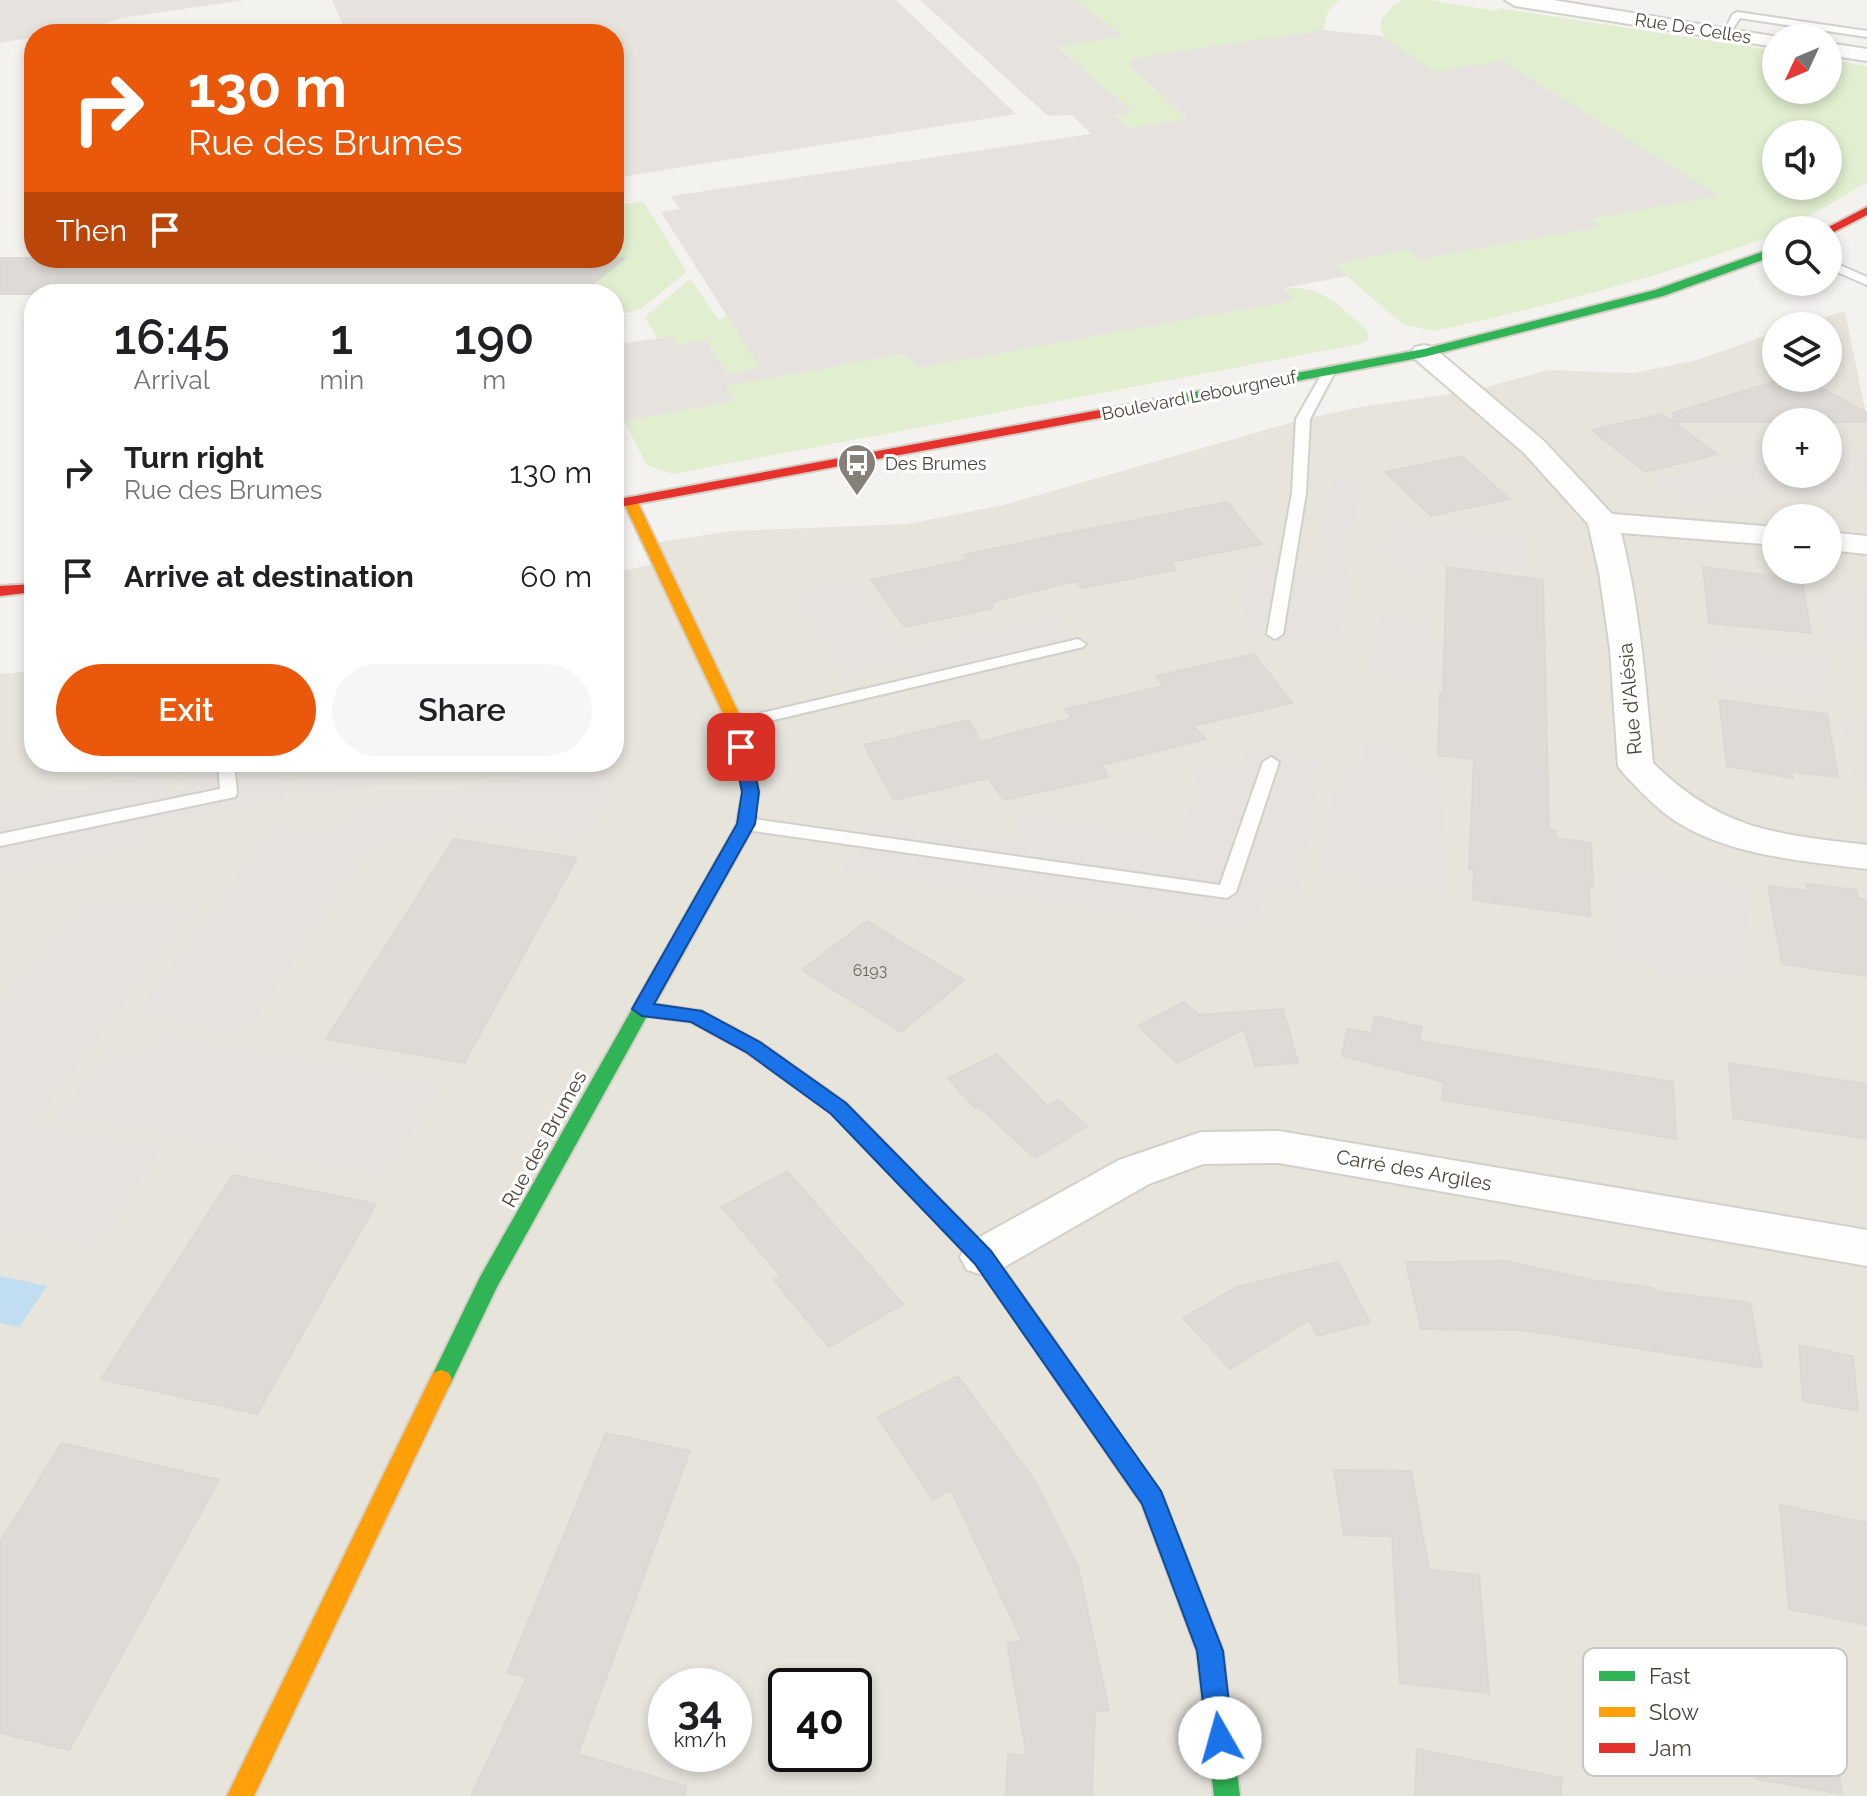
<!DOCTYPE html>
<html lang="en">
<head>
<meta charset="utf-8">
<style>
  body { margin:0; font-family:Raleway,sans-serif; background:#f6f6f6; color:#202124; height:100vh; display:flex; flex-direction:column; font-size:30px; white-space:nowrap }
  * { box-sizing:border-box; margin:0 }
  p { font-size:26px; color:#757577 }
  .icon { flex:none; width:44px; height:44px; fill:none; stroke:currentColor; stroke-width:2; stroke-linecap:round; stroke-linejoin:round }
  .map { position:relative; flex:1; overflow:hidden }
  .sheet { position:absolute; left:24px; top:284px; width:600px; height:488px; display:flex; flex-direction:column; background:#fff; border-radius:32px; box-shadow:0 4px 12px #0003 }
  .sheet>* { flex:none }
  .top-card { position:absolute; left:24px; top:24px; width:600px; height:244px; border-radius:32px; box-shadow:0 4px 12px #0003; background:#ea580c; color:#fff; overflow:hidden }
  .needle { width:52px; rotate:226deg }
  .buttons { position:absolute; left:1762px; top:24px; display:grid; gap:16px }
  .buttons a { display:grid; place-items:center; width:80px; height:80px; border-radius:50%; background:#fff; box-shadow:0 4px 12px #0003; font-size:40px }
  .speed { position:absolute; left:648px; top:1668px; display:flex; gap:16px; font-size:40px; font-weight:700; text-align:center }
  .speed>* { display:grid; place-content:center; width:104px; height:104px; border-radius:50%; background:#fff; box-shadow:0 4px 12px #0003; line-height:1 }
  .speed small { font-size:20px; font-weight:400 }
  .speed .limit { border:4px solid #111; border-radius:12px; background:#fff; color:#111 }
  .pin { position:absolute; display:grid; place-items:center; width:68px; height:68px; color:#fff; margin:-34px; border-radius:16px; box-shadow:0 4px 12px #0006 }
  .me { position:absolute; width:88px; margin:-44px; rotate:353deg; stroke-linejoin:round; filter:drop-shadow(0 0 6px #0008) }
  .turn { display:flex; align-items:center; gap:28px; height:168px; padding:0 32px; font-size:36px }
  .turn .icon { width:104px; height:104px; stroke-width:2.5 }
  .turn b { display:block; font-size:56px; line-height:68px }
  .then { display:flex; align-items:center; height:76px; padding:0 32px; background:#0003; gap:16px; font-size:30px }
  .eta { display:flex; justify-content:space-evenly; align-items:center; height:136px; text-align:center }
  .eta b { font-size:48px; font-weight:600; line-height:56px }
  .action { display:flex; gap:16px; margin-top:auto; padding:16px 32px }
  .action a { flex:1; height:92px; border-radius:48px; background:#ea580c; color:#fff; font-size:32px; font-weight:600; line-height:92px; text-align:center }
  .action a+a { background:#f6f6f6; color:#202124 }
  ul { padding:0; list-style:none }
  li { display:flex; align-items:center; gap:24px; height:104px; padding:0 32px }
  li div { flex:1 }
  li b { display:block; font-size:30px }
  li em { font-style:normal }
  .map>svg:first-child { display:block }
  .residential { fill:#e7e4dc; fill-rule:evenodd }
  .green { fill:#e1eecf; fill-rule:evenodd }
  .parking { fill:#e6e3df }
  .water { fill:#c0ddf1 }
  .building { fill:#dedbd6; stroke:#dcd9d4; stroke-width:2 }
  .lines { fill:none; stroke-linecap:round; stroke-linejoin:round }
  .lane-casing { stroke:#d2d0cb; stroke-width:4 }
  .street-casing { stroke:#d2d0cb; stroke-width:4 }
  .fast-casing { stroke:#d3cfc5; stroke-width:4 }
  .slow-casing { stroke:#d3cfc5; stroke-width:4 }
  .jam-casing { stroke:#d3cfc5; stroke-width:4 }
  .lane { fill:#fdfdfc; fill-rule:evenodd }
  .street { fill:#fdfdfc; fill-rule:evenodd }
  .fast { fill:#30b455; fill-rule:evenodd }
  .slow { fill:#ff9f0a; fill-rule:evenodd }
  .jam { fill:#e5322d; fill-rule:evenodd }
  .route { fill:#1a73e8; stroke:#114b97; stroke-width:2 }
  .labels { text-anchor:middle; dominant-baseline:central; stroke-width:6; stroke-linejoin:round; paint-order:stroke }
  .number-label { font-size:16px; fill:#706a61 }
  .far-street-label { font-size:18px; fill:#4b4439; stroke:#fff }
  .far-poi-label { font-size:18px; fill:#4b4439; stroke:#fff; text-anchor:start }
  .street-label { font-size:20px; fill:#4b4439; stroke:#fff }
  .key { fill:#fff; stroke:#c9c7c4; stroke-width:2 }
  .key-label { font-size:22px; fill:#4b4439 }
</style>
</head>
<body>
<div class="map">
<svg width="1867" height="1796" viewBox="0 0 1867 1796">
  <rect width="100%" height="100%" fill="#f4f2ee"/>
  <path class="residential" d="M1845,311L1867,419V1796H0V674L34,671V762H614V573L657,563L648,544L730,531L908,524L1004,505L1303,419L1365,406L1472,391L1549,370L1634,373L1697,360L1776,332V378H1828V326H1796ZM1776,422H1828V474H1776ZM1776,518H1828V570H1776ZM666,1686H734V1754H666ZM786,1686H854V1754H786Z"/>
  <g class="green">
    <polygon points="1076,0 1339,0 1328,11 1323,30 1133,60 1130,63 1131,69 1188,119 1129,128 1114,115 1132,112 1058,46 1122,36"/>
    <path d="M1404,0H1429L1495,11L1499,8L1776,51V90H1828V59L1867,66V182L1788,229L1776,230V234C1664,276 1550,306 1433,331L1402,324L1333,264L1407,250L1419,259L1599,227L1589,219L1718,196L1503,61L1433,72C1416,60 1367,40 1384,16C1390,8 1395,3 1404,0ZM1776,134H1828V186H1776Z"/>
    <polygon points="643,201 687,272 640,309 614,316 614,294 579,294 614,258 614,206"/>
    <polygon points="690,279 718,319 728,316 761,368 727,374 706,340 678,345 672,336 657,338 645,317"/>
    <path d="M1291,288C1325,287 1344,310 1368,331V340L1360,344L673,474L647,465L624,421L734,401L725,386L906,354L917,368L1295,300L1284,289Z"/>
  </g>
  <g class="parking">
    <polygon points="0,0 245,0 121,18 96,26 34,34 34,37 0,43"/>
    <polygon points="332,0 896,0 1016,114 614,178 614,34 347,34"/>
    <polygon points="920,0 1076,0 1123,36 1058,47 1133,112 1114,115 1129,128 1188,119 1132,69 1129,63 1135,59 1154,55 1323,30 1382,36 1433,71 1503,61 1719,196 1590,219 1600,227 1419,259 1407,250 1334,264 1348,276 1284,288 1296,300 917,368 905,354 726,386 735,401 624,421 614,401 614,345 672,336 678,345 706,340 727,374 760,368 661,212 680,209 671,196 1091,134 1072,115 1048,116"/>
    <polygon points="1835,438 1855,452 1863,450 1867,453 1867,490 1803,504 1782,488 1691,508 1649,477 1776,450 1776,474 1828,474 1828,439"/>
    <polygon points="1332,473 1363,476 1340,646 1238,633 1250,565 1316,575"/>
    <polygon points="1384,518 1523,535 1522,573 1432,562 1430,577 1382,571 1384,554 1376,553"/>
    <polygon points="856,579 902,648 1055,613 1084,653 925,689 907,661 840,677 789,591"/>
    <polygon points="1816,584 1867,590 1867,643 1825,638"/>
    <polygon points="1379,614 1427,619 1426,639 1542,653 1542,695 1371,675 1373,654 1364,653 1366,631 1377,632"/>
    <polygon points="1708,644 1826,658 1834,700 1713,685"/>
    <polygon points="1839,715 1867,718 1867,789 1854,788"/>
    <polygon points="1363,741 1420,750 1419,770 1448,775 1443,896 1403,889 1402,895 1359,889 1359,879 1322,875 1334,760 1361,763"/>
    <polygon points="1244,748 1326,757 1300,894 1265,887 1258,936 840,873 867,820 1012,841 1023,813 1179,838 1198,763 1238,769"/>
    <polygon points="170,762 283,762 287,799 154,824 153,848 0,875 0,802 168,773 172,797 207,769 173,775"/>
    <polygon points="291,762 409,762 412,778 295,799"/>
    <polygon points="570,768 623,775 582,842 451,820 443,837 369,849 246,1036 132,1016 274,821 296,816 300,833 344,824 341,809"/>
    <polygon points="1613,866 1746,885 1756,982 1712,975 1712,983 1660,976 1659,967 1616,961"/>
    <polygon points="130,898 198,908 35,1124 163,1147 96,1250 0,1230 0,1001 77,904"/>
    <polygon points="157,1031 442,1083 388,1179 55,1116 106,1051 138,1059"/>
  </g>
  <polygon class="water" points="0,1276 47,1286 19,1327 0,1323"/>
  <g class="building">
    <polygon points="0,258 625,258 579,294 0,294"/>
    <polygon points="1787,378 1804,378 1867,413 1867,422 1674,422 1673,413"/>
    <polygon points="1662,414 1717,454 1645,472 1592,430"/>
    <polygon points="1462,456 1509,499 1431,516 1385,472"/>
    <polygon points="1227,502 1261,544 1172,562 1175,570 1082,588 1076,581 992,602 993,608 905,627 871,580 966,560 964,555 1053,536"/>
    <polygon points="1447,567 1543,580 1549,830 1556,831 1556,838 1591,843 1593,886 1589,885 1590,916 1473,900 1474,869 1469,869 1474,759 1438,755 1440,693 1443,694"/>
    <polygon points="1703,567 1802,580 1811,633 1709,623"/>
    <polygon points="1254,654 1292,703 1193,726 1206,739 1102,765 1108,777 1004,800 988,778 894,800 864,745 969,720 980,742 1072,718 1065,709 1163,686 1156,676"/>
    <polygon points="1719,700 1827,714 1838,777 1792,772 1793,778 1727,766"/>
    <polygon points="454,839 577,858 464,1063 326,1039"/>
    <polygon points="1806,884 1856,890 1858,898 1867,900 1867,976 1782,964 1768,886 1808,891"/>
    <polygon points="867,921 964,980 901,1032 802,970"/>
    <polygon points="1184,1002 1199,1015 1283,1009 1298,1063 1255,1066 1244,1029 1177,1063 1138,1026"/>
    <polygon points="1375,1016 1422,1027 1419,1041 1673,1082 1676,1139 1442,1100 1444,1082 1342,1056 1347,1029 1371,1033"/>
    <polygon points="997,1054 1047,1106 1058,1100 1087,1126 1035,1158 978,1106 975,1108 948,1078"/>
    <polygon points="1729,1063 1867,1084 1867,1139 1733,1118"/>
    <polygon points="787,1171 903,1304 829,1347 774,1280 781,1276 722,1207"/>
    <polygon points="233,1175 376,1204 257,1414 101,1379"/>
    <polygon points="1505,1261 1592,1280 1653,1288 1654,1291 1750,1303 1762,1368 1522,1330 1421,1329 1406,1262"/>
    <polygon points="1338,1262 1370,1322 1317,1336 1309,1320 1230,1369 1183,1318 1237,1287"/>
    <polygon points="1799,1345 1853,1356 1858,1411 1803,1401"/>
    <polygon points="958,1376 1035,1481 1078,1566 1109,1710 1095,1712 1092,1796 1006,1796 1008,1754 1027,1756 1007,1643 1022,1641 951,1490 933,1500 877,1417"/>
    <polygon points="606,1433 690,1451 578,1754 686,1786 685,1796 471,1796 527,1677 507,1673"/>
    <polygon points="62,1443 219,1480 69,1750 0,1733 0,1542"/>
    <polygon points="1334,1470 1411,1471 1429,1570 1479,1575 1489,1693 1400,1683 1392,1536 1344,1535"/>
    <polygon points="1780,1505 1867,1523 1867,1625 1789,1609"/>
    <polygon points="1742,1659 1825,1672 1842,1794 1756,1779"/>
    <polygon points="1417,1749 1562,1778 1560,1796 1415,1796"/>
  </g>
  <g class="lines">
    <defs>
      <g id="lane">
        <polygon points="1737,12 1867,31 1867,37 1740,18 1729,35 1723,35 1732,15"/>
        <polygon points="1828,260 1867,277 1867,285 1828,268"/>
        <polygon points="1330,366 1336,370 1310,419 1306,493 1283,634 1275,639 1267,634 1292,493 1296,419 1324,370"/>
        <polygon points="1078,639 1086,644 1083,647 736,729 728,724 736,719"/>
        <polygon points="1271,757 1279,762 1236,892 1227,898 746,830 737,824 746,818 1220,885 1263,762"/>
        <polygon points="218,762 234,762 237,793 235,797 0,846 0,834 220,789"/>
      </g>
      <g id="street">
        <polygon points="1505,0 1553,0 1784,38 1776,38 1776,47 1515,6"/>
        <polygon points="1828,43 1867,49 1867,61 1828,55"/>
        <path d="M1424,345L1433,347L1544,441L1612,514L1776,527V545L1621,533C1640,608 1646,686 1653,763C1722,831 1776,834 1867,845V869C1804,861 1729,856 1674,820C1655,807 1639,790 1624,774L1618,766L1610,649L1599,572L1588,524L1524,453L1415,359L1411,353L1415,347Z"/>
        <polygon points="1828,532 1867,536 1867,554 1828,550"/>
        <polygon points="1279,1131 1867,1230 1867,1266 1279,1163 1203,1164 1149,1184 999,1270 983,1275 967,1270 960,1257 967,1244 1119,1160 1201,1132"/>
      </g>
      <g id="fast">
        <polygon points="1776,247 1776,255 1663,296 1424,357 1110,416 1103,412 1110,408 1424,349 1655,290"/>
        <polygon points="747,810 756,816 755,824 655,1004 702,1011 760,1042 846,1103 991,1251 1057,1344 1060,1351 1057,1358 1049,1360 1041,1358 975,1263 832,1113 746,1052 691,1022 647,1016 497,1287 449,1387 441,1390 433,1387 430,1380 480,1277 737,824 738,816"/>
        <polygon points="1215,1685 1224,1688 1228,1697 1240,1796 1214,1796 1202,1697 1206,1688"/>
      </g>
      <g id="slow">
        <polygon points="630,497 637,501 744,724 759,792 753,820 741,820 738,816 743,792 728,724 623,501"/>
        <polygon points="1049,1342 1057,1344 1164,1499 1223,1651 1228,1697 1224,1706 1215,1709 1206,1706 1202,1697 1197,1651 1142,1504 1041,1358 1038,1351 1041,1344"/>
        <polygon points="441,1370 449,1373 452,1380 254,1796 227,1796 433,1373"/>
      </g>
      <g id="jam">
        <polygon points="1867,207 1867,215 1832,233 1828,234 1828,230 1823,230"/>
        <polygon points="1110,408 1117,412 1115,415 614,508 614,500"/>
        <polygon points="34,584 34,592 0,596 0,586"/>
      </g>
    </defs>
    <use href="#lane" class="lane-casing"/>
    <use href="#street" class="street-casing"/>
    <use href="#fast" class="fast-casing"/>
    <use href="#slow" class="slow-casing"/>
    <use href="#jam" class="jam-casing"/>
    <use href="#lane" class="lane"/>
    <use href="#street" class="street"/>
    <use href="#fast" class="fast"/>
    <use href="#slow" class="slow"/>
    <use href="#jam" class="jam"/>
  </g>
  <polygon class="route" points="741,742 749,747 759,792 755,824 654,1004 702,1011 760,1042 846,1103 991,1251 1161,1491 1223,1651 1233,1738 1230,1747 1220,1751 1211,1747 1207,1738 1197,1651 1142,1504 975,1264 831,1114 746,1052 691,1022 642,1016 632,1009 737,824 742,792 733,747"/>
  <defs>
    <symbol id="bus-pin" viewBox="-11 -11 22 30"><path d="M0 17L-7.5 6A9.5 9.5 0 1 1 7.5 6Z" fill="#868178" stroke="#fff"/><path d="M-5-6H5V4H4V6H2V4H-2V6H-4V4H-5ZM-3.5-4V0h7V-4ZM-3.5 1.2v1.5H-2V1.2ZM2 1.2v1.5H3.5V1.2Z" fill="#fff"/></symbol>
  </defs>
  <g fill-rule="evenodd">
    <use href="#bus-pin" x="835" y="441" width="44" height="60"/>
  </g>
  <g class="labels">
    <g class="number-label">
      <text x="870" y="970">6193</text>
    </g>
    <g class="far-street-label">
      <text transform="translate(1693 28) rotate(9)">Rue De Celles</text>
      <text transform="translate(1199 395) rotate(-11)">Boulevard Lebourgneuf</text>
    </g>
    <g class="far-poi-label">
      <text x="885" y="463">Des Brumes</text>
    </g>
    <g class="street-label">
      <text transform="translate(1630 699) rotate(-95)">Rue d'Alésia</text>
      <text transform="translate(544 1139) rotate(-61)">Rue des Brumes</text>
      <text transform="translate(1414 1170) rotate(10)">Carré des Argiles</text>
    </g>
  </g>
  <rect x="1583" y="1648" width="264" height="128" rx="12" class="key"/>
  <rect x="1599" y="1671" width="36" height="10" fill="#30b455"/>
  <rect x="1599" y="1707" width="36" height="10" fill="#ff9f0a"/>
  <rect x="1599" y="1743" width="36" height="10" fill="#e5322d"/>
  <g class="key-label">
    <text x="1649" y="1684">Fast</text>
    <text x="1649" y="1720">Slow</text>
    <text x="1649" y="1756">Jam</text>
  </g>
</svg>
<div class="buttons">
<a><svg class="needle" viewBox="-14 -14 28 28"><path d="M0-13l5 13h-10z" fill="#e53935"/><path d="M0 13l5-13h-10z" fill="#757577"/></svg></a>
<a><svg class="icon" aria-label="sound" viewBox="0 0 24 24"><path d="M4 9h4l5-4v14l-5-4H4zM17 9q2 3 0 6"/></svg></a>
<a><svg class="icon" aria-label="search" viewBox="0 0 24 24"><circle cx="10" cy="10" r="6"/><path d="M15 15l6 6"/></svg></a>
<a><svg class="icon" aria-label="layers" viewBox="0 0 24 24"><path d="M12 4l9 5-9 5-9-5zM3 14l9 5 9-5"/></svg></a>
<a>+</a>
<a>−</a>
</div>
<div class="speed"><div>34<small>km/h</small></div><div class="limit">40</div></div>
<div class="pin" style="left:741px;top:747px;background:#d93025"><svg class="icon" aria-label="arrive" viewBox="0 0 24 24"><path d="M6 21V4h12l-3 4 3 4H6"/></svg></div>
<svg class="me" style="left:1220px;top:1738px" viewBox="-20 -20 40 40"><circle r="19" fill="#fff"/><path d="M0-13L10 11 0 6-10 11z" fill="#1a73e8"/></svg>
<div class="top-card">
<div class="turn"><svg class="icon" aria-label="right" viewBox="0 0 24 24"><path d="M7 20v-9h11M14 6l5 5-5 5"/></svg><div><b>130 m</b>Rue des Brumes</div></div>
<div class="then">Then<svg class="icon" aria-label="arrive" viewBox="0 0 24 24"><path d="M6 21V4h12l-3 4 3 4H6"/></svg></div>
</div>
<section class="sheet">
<div class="eta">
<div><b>16:45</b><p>Arrival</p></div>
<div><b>1</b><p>min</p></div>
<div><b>190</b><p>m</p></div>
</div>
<ul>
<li><svg class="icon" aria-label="right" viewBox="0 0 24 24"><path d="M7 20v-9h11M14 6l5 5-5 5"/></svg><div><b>Turn right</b><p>Rue des Brumes</p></div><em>130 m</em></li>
<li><svg class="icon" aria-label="arrive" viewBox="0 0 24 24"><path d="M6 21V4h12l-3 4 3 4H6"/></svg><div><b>Arrive at destination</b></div><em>60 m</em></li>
</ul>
<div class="action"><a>Exit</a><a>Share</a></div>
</section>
</div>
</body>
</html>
